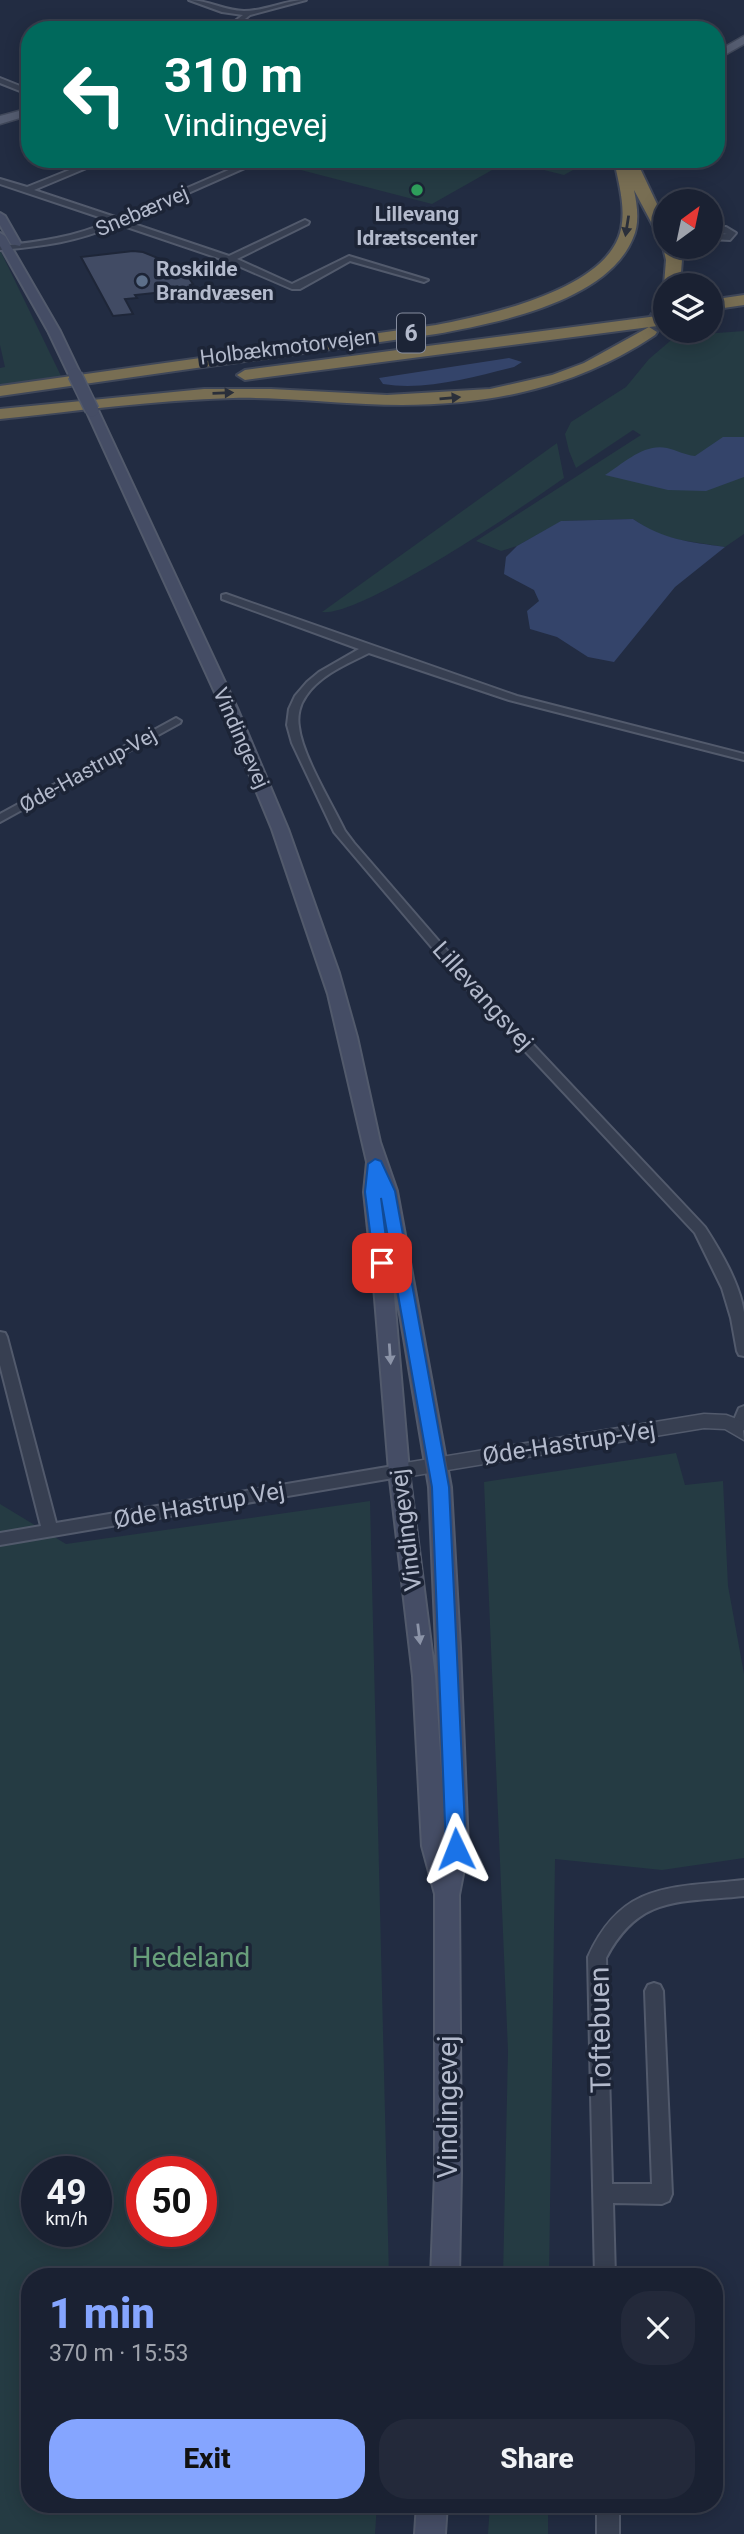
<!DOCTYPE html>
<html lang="en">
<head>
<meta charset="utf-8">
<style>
  body { margin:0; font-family:Roboto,sans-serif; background:#23293a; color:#f1f3f6; height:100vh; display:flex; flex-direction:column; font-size:26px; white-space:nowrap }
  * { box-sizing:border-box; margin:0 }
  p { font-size:23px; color:#9fa3ac }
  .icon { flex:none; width:38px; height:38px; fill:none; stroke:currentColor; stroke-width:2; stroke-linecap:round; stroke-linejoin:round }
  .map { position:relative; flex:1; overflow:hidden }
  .drawer { position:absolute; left:21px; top:2268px; width:702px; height:245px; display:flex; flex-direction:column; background:#1a2132; border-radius:28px; box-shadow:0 4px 18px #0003,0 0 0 2px #383e4d }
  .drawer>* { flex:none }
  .guide { position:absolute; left:21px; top:21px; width:704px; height:147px; border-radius:28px; box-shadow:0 4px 18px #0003,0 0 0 2px #383e4d; background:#00695c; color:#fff; overflow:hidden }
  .needle { width:46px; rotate:33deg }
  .controls { position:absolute; left:653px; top:189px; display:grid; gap:14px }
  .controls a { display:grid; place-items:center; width:70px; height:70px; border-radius:50%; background:#1a2132; box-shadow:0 4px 18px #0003,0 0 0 2px #383e4d; font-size:35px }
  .speed { position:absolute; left:21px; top:2156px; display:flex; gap:14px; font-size:35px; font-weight:700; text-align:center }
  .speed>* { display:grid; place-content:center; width:91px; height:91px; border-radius:50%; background:#1a2132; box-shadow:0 4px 18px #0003,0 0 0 2px #383e4d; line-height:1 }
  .speed small { font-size:18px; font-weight:400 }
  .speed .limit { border:10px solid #d22; background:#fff; color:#111 }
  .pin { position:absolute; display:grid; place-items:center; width:60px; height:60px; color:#fff; margin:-30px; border-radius:14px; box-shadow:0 4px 10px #0006 }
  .me { position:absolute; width:77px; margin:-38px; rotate:358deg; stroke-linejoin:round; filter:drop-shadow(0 0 5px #0008) }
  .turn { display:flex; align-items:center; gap:24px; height:147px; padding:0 28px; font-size:32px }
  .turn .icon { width:91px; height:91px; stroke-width:2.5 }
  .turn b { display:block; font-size:49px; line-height:60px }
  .round { display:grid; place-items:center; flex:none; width:74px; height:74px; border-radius:28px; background:#23293a }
  .summary { display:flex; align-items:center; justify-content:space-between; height:119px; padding:0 28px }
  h1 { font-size:42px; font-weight:800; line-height:52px; color:#85a5ff }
  .action { display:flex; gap:14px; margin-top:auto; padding:14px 28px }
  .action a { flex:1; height:80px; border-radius:28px; background:#85a5ff; color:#111; font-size:28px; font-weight:800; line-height:80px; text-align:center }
  .action a+a { background:#23293a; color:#f1f3f6 }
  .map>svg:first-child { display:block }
  .green { fill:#253b43; fill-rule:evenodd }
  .water { fill:#34446a }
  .building { fill:#414b64; stroke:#1e2638; stroke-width:2 }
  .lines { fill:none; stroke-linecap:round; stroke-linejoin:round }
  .motorway-tunnel { stroke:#384157; stroke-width:18; stroke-dasharray:18 9; stroke-linecap:butt }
  .minor-casing { stroke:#525a6c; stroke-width:4 }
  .tertiary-casing { stroke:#525a6c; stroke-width:3 }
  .secondary-casing { stroke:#525a6c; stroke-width:4 }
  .primary-casing { stroke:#40485a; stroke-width:3 }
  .motorway-casing { stroke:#3f4759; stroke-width:4 }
  .minor { fill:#373f51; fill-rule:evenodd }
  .tertiary { fill:#373f51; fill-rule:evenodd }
  .secondary { fill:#454d65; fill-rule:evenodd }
  .primary { fill:#555d71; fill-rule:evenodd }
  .motorway { fill:#786e53; fill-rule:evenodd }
  .secondary-bridge-casing { stroke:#525a6c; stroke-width:16; stroke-linecap:butt }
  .secondary-bridge { stroke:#454d65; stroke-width:13 }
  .oneway { fill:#2a2f3a }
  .oneway2 { fill:#8c94a8 }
  .route { fill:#1a73e8; stroke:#114b97; stroke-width:2 }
  .leisure-dot { fill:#2e9e5b; stroke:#1c2436; stroke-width:2.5 }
  .service-dot { fill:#5c6f8a; stroke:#1c2436; stroke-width:2.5 }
  .labels { text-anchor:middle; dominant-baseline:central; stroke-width:7; stroke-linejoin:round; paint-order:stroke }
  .far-street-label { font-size:21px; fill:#b3bacc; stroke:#1c2436 }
  .far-poi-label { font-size:21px; font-weight:bold; fill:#b3bacc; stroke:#1c2436 }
  .shield { fill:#1c2436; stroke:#868d9f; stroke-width:2 }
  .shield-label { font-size:23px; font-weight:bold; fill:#b3bacc }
  .street-label { font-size:24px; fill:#b3bacc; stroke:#1c2436 }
  .near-park-label { font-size:28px; fill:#689f7b; stroke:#1c2436 }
  .near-street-label { font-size:28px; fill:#b3bacc; stroke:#1c2436 }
</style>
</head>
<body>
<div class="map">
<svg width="744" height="2534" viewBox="0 0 744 2534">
  <rect width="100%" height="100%" fill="#222c42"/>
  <g class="green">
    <polygon points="291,159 593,159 564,175 508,161 432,204 297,169 307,163"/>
    <polygon points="0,252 1,252 61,376 0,385 0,368 5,367 0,345"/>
    <polygon points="744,331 744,534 725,547 680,540 654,533 633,519 562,521 517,546 501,551 476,541 641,435 633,430 576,468 569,451 565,434 571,422 626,387 649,359 676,336"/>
    <path d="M557,443L564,478C524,506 361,617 322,612Z"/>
    <polygon points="676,1453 685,1485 723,1481 728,1586 744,1674 744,1858 662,1870 555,1859 549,2277 503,2277 508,2051 484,1482"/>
    <path d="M370,1501L389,2277H30V2504H377L375,2534H0V1504L66,1544ZM37,2172H96V2231H37ZM142,2172H201V2231H142Z"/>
    <polygon points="490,2504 548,2504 548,2534 488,2534"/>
  </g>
  <g class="water">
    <path d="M509,358L522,362L514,367C473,377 426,391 383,384L379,378Z"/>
    <path d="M723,437H744V477L706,491L668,490L605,475C624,463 644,443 667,448C677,450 684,455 695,456Z"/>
    <path d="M633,519C664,540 689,542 725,547L675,587L614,662L588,657L557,637L530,629L527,611L539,601L534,590L504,574L506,557L517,546L561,521Z"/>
  </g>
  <polygon class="building" points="133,251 143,252 182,268 193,284 190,285 192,289 135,295 137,298 125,299 133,314 113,316 81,257"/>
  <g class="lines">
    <polyline class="motorway-tunnel" points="649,332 665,305"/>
    <defs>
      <g id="minor">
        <path d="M189,0C208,0 225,11 244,11C266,11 285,0 306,0L250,15L231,30H223L243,15L222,12Z"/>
        <polygon points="0,78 30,90 30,95 0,83"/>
        <path d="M97,159H108L34,190L118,218L254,159H265L125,221L229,256L305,220L309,222L308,224L237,259L292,284L349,256L428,280L424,282L350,261L300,289H292L227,261L118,224C77,242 44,246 0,250V246C39,242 75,237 111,221L0,184V179L27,187Z"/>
        <polygon points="710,227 726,227 736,233 730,240 710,239 710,235 727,234 710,231"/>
        <path d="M226,594L517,696L744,754V760L509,700L369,653C347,664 320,675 306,696C300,704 297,716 299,727C302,755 332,804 345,831L354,843L476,984L705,1227C721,1252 739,1282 744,1312C744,1326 744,1342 744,1356L739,1355L737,1351L731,1318L722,1288L695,1233L468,990L334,832L292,743L287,725L289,709L295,696L307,682L319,672L359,649L222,599V595Z"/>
        <polygon points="176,718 181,721 180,723 0,822 0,814"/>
        <polygon points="0,1332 5,1333 7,1337 56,1523 399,1465 404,1467 407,1471 404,1475 399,1477 0,1545 0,1533 41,1526 0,1365"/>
        <polygon points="744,1406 744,1430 738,1433 733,1431 731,1427 739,1408"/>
        <path d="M744,1880V1896C680,1903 640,1894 606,1958L612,2184H652L645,1991L648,1985L654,1983L660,1985L663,1991L672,2194L669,2201L662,2204L613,2203L615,2277H595L588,1957C622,1881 672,1888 744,1880Z"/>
        <rect x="597" y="2504" width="22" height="30"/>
      </g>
      <polygon id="tertiary" points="704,1414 726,1415 742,1421 744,1440 725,1429 704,1428 399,1478 392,1476 389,1471 392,1466 399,1464"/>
      <g id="secondary">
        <polygon points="0,213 5,216 21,244 20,246 11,244 0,225"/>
        <polygon points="0,233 5,236 60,331 81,375 79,378 69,375 48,331 0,246"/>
        <path d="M92,406L98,410L237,708L288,829L339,973L357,1037L380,1142L397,1191L451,1487L460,1647L468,1848L459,1895L461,2173L459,2277H431L435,2173V1894L422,1846L413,1676L389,1471L374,1286L364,1192L367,1162L328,994L272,829L222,708L86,410ZM391,1261L429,1487L442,1783L435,1676L409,1471Z"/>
        <polygon points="417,2504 447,2504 445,2534 415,2534"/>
      </g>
      <g id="primary">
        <polygon points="744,36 744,44 716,60 716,52"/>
        <polygon points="30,108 30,115 0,124 0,116"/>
      </g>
      <g id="motorway">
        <path d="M614,159H628L629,164H638L665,221V239L658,235L634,190C637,205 640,223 633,238C607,302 496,323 436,334L0,396V386L436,325C488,315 608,290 621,229C626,206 618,182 614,159Z"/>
        <polygon points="665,244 665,247 677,247 682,260 680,285 664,285 666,260 663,247"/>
        <polygon points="744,295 744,305 710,310 710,300"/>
        <polygon points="665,315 665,325 245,380 237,375 245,370"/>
        <path d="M649,327L657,332L655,335C567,394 470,409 366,404C321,402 277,397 233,398C155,400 77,411 0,419V409L204,389H271L387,395L490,389L552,375L584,363Z"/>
      </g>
    </defs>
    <use href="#minor" class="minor-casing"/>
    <use href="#tertiary" class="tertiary-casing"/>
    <use href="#secondary" class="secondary-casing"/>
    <use href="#primary" class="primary-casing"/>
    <use href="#motorway" class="motorway-casing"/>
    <use href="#minor" class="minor"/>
    <use href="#tertiary" class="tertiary"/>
    <use href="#secondary" class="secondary"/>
    <use href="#primary" class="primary"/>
    <use href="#motorway" class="motorway"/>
    <defs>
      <polyline id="secondary-bridge" points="75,375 92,410"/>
    </defs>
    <use href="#secondary-bridge" class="secondary-bridge-casing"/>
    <use href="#secondary-bridge" class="secondary-bridge"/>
  </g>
  <defs><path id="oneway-solid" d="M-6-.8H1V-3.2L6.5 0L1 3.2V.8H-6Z" transform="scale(1.75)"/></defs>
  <g class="oneway">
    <use href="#oneway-solid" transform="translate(627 226) rotate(99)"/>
    <use href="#oneway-solid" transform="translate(223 393) rotate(-2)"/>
    <use href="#oneway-solid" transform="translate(450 398) rotate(-5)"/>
  </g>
  <g class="oneway2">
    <use href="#oneway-solid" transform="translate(390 1354) rotate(86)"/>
    <use href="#oneway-solid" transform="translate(419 1634) rotate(83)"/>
  </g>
  <polygon class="route" points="375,1159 381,1161 395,1191 449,1487 466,1849 463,1855 456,1857 449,1855 446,1849 432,1487 381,1198 389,1263 382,1268 374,1263 365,1192 368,1164"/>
  <circle class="leisure-dot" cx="417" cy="190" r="7"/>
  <circle class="service-dot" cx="142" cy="281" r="7"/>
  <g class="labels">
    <g class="far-street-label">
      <text transform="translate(142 211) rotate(-23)">Snebærvej</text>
      <text transform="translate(288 347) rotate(-7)">Holbækmotorvejen</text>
      <text transform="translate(241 738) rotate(66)">Vindingevej</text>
      <text transform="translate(88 770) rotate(-29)">Øde-Hastrup-Vej</text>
    </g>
    <g class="far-poi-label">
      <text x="417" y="214">Lillevang<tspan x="417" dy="24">Idrætscenter</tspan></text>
      <text x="156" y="269" text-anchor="start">Roskilde<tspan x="156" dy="24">Brandvæsen</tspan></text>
    </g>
    <rect class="shield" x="397" y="313.5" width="28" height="39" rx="5"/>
    <g class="shield-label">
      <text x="411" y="333">6</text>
    </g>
    <g class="street-label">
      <text transform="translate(483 996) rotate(48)">Lillevangsvej</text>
      <text transform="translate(569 1443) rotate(-9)">Øde-Hastrup-Vej</text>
      <text transform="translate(199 1505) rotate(-10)">Øde Hastrup Vej</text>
      <text transform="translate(406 1530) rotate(-97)">Vindingevej</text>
    </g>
    <g class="near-park-label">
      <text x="191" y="1957">Hedeland</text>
    </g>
    <g class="near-street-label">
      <text transform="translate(600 2030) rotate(-91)">Toftebuen</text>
      <text transform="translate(447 2107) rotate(-90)">Vindingevej</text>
    </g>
  </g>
</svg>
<div class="controls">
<a><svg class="needle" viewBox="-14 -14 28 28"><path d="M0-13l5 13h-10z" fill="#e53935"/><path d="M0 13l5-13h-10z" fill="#9fa3ac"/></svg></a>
<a><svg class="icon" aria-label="layers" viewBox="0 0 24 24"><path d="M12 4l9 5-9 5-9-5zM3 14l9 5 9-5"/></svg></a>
</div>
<div class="speed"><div>49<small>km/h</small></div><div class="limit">50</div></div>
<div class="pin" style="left:382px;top:1263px;background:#d93025"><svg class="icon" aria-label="arrive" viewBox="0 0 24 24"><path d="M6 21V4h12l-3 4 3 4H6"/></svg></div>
<svg class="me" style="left:456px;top:1849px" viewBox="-20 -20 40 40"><path d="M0-17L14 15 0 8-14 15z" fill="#1a73e8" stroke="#fff" stroke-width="4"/></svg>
<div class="guide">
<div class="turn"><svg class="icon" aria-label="left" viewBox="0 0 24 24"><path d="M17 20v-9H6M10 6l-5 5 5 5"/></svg><div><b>310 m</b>Vindingevej</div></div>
</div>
<section class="drawer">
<div class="summary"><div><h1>1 min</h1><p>370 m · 15:53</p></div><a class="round"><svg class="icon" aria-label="close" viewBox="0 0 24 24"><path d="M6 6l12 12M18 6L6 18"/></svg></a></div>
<div class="action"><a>Exit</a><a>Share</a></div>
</section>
</div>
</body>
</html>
